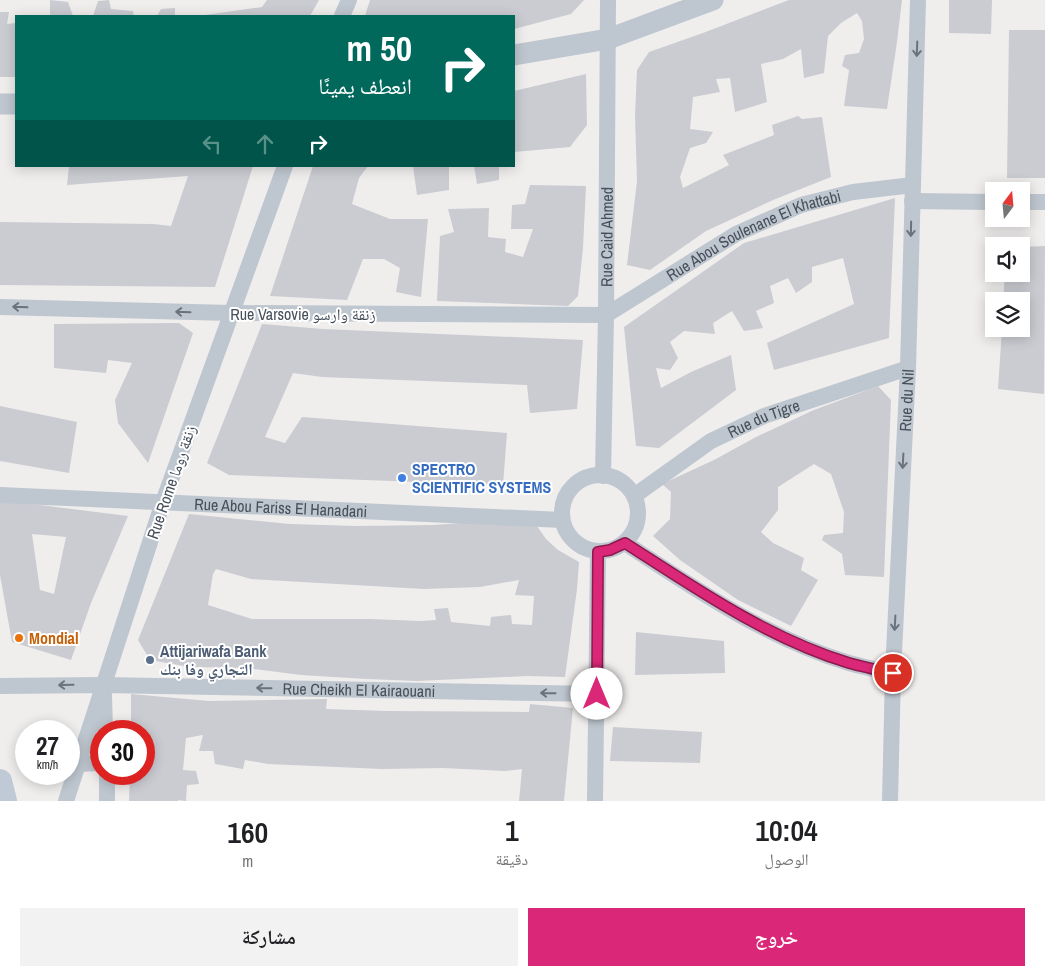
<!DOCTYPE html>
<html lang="ar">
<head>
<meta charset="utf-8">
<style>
  body { margin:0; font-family:"Archivo Narrow","Noto Naskh Arabic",sans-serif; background:#f2f2f2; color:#202124; direction:rtl; height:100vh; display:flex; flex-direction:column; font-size:19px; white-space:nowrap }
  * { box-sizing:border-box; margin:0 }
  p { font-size:16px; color:#757577 }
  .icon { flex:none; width:28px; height:28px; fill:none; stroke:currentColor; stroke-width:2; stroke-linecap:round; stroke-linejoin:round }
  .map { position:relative; height:801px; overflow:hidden; direction:ltr }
  .sheet { display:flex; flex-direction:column; background:#fff; flex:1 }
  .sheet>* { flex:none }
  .banner { position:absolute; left:15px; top:15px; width:500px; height:152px; border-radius:0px; box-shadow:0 2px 12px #0003; direction:rtl; background:#00695c; color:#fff; overflow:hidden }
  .needle { width:32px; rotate:16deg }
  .fabs { position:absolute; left:985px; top:182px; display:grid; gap:10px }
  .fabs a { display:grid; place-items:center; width:45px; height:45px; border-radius:0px; background:#fff; box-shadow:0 2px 12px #0003; font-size:25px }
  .speed { position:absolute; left:15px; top:720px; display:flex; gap:10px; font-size:25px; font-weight:700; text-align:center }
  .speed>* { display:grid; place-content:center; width:65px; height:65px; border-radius:50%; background:#fff; box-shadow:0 2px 12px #0003; line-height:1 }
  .speed small { font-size:12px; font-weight:400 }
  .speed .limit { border:8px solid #d22; background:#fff; color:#111 }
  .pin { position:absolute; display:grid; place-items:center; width:42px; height:42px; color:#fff; margin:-21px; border:2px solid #fff; border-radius:50%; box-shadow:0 1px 5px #0007 }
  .me { position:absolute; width:55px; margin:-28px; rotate:0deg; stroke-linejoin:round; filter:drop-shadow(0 0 4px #0008) }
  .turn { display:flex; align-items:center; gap:18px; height:105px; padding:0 20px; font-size:22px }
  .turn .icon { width:65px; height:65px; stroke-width:2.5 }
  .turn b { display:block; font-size:35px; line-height:42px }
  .lanes { display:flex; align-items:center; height:48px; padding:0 20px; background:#0003; justify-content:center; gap:25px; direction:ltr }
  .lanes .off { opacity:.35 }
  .eta { display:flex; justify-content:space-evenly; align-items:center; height:85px; text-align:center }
  .eta b { font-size:30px; font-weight:600; line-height:35px }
  .primary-button { display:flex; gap:10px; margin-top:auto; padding:10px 20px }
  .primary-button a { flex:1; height:58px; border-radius:0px; background:#db2777; color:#fff; font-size:20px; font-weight:600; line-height:58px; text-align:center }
  .primary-button a+a { background:#f2f2f2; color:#202124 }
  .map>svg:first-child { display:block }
  .building { fill:#caccd2; fill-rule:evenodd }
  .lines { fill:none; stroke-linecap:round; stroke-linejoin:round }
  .minor { stroke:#bec6cf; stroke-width:16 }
  .tertiary { stroke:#bec6cf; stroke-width:21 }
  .secondary { stroke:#c0c9d6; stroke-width:24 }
  .oneway { stroke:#6a737d }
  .route-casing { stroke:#8e194d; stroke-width:12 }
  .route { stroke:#db2777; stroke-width:9 }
  .shop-dot { fill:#3f7fe0; stroke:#fff; stroke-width:2 }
  .food-dot { fill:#e8710a; stroke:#fff; stroke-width:2 }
  .service-dot { fill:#5c6f8a; stroke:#fff; stroke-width:2 }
  .labels { text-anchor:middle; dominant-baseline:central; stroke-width:4; stroke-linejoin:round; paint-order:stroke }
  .street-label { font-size:16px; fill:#464f5a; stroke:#fff }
  .shop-label { font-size:16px; font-weight:bold; fill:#366cbe; stroke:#fff; text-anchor:start }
  .food-label { font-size:16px; font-weight:bold; fill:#c56008; stroke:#fff; text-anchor:start }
  .service-label { font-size:16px; font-weight:bold; fill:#4e5e75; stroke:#fff; text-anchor:start }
</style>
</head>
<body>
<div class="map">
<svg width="1045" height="801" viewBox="0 0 1045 801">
  <rect width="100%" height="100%" fill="#f0eded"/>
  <g class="building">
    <polygon points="50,0 68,2 73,16 50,16"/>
    <polygon points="109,0 111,9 133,11 134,16 93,16 98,1"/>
    <polygon points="267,0 319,0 310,16 198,16 262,7"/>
    <polygon points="370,0 584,0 571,14 514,29 514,16 365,16"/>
    <polygon points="789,0 902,0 897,42 887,109 844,106 849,70 842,66 845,55 859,53 864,39 862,21 857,13 841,23 828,36 824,73 804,78 801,49 783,59 761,64 767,102 735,112 730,78 716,79 720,92 693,97 690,129 713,132 706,143 690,148 680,177 683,188 729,165 723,155 774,135 772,125 798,116 802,119 822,117 831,177 773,200 706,231 650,270 627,265 637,181 635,116 637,70 649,52 703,33"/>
    <polygon points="949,0 992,0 991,34 949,33"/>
    <polygon points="175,8 175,16 157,16 161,9"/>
    <polygon points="0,12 9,12 7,24 16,23 16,77 0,77"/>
    <polygon points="1009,30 1045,30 1045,178 1007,178"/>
    <polygon points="586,74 587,125 570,147 514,152 514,91"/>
    <polygon points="69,166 253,166 215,287 0,285 0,222 153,224 171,226 188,176 67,185"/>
    <polygon points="313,166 368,166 359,178 352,204 390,219 428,219 421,297 396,292 400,268 384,259 363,259 347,300 270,296"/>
    <polygon points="413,166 449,166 449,190 417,195"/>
    <polygon points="474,166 499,166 499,180 477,184"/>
    <polygon points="530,185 586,186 583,248 578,296 568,306 437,301 440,236 454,232 448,209 489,208 488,237 506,239 505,252 523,257 533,229 511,229 512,205 525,204"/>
    <polygon points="895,198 889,338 774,370 767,343 854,304 843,258 812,267 812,282 796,293 788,278 770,286 774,303 756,311 763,328 744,331 732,311 713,323 715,334 684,331 670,342 678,358 670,370 656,368 661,388 691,372 731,355 736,390 659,448 636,446 624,327 744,243"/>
    <polygon points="1045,246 1044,394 998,389 1002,329 1021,329 1021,301 1003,301 1005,274 1021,274 1021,247"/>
    <polygon points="179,323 193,333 148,463 118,423 115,400 132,363 108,360 106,373 54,368 54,324"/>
    <polygon points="262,324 323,329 583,340 577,409 530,413 527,385 322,377 293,373 265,437 285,443 302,417 507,433 503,485 229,475 207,463"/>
    <polygon points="878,386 891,400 884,577 845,575 842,554 822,540 824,535 843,533 844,512 831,474 814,464 778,487 778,510 761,532 773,543 804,558 801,570 818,580 791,626 738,600 680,560 653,536 670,519 671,492 662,484 714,460 756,437 814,410"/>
    <polygon points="0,406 77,422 69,473 0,461"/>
    <path d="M0,500L128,516L91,603L71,660L12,642L0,575ZM32,534L66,537L54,594L40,590Z"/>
    <path d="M189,514L290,524L356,526L434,525L488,521L537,526L546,539L558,550L579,562L577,589L565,677L528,676L417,681L367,679L301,675L246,668L190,667L150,660L138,640ZM216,569L251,579L424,589L480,587L519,580L515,595L534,596L532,625L512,624L511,615L491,617L490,626L451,622L448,608L434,609L436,620L421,621L370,619H252L208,605L213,574Z"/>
    <polygon points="636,632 724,641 725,673 635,675"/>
    <polygon points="131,694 209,701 327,699 326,709 387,711 529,712 530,704 573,708 564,801 519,801 522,769 505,771 443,768 382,769 268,764 245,760 243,769 215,764 213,751 199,751 203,735 186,738 183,770 196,771 199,784 187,785 186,801 178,800 178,801 129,801 130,774 144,774 144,731 131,731"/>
    <polygon points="613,727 702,732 700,763 610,761"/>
  </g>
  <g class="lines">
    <g class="minor">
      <polyline points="342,16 349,0"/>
      <polyline points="912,201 994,202"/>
      <polyline points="1021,202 1045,202"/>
      <path id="s1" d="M0,307L231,313L606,315L736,234L801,205L853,192L913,185"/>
      <circle cx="600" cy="513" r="38"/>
      <path id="s2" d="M603,476L606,315L608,0"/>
      <path id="s3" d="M0,495L562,520"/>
      <path id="s4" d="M634,496L711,441L764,416L908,368"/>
      <path d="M625,543C695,589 767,638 849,663C863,667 878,670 893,673"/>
      <path id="s5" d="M0,686L103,685L597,694"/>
      <polyline points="104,695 105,731"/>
      <polyline points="77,764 101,763"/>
      <polyline points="107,774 107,801"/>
      <polyline points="66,801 163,502 285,166"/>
      <polyline points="595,801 598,552"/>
      <path id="s6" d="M890,801L893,673L908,368L918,0"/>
    </g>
    <g class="tertiary">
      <polyline points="514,55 608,39 713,0"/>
      <polyline points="0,104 16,104"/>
    </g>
    <polyline class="secondary" points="0,781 5,801"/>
  </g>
  <defs><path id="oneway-shaft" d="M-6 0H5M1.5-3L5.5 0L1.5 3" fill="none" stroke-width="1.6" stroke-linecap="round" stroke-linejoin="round" transform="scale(1.25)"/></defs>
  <g class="oneway">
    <use href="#oneway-shaft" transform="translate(917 49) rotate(92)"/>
    <use href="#oneway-shaft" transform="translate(911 229) rotate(91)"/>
    <use href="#oneway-shaft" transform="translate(20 307) rotate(-178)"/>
    <use href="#oneway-shaft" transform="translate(183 312) rotate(-178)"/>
    <use href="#oneway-shaft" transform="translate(903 461) rotate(93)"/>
    <use href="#oneway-shaft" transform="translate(895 623) rotate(93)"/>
    <use href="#oneway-shaft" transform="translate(66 685) rotate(179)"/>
    <use href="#oneway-shaft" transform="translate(264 688) rotate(-179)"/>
    <use href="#oneway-shaft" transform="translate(548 693) rotate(-179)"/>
  </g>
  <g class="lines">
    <defs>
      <path id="route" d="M597,694L598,552L610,550L625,543C695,588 767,638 849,663C863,667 878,670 893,673"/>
    </defs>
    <use href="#route" class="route-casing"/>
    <use href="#route" class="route"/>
  </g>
  <circle class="shop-dot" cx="402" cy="478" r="5"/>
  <circle class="food-dot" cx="19" cy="638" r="5"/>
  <circle class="service-dot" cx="150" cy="660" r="5"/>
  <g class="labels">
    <g class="street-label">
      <text stroke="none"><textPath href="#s1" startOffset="775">Rue Abou Soulenane El Khattabi</textPath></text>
      <text stroke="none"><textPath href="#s2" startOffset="239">Rue Caid Ahmed</textPath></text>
      <text x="303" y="314">Rue Varsovie زنقة وارسو</text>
      <text stroke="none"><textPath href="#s6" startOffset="401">Rue du Nil</textPath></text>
      <text stroke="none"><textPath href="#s4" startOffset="152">Rue du Tigre</textPath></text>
      <text transform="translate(171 482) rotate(-71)">Rue Rome زنقة روما</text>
      <text stroke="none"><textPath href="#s3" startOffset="281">Rue Abou Fariss El Hanadani</textPath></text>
      <text stroke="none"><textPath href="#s5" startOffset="359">Rue Cheikh El Kairaouani</textPath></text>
    </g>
    <g class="shop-label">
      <text x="412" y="469">SPECTRO<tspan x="412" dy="18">SCIENTIFIC SYSTEMS</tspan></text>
    </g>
    <g class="food-label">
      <text x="29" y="638">Mondial</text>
    </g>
    <g class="service-label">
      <text x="160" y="651">Attijariwafa Bank<tspan x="160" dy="18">التجاري وفا بنك</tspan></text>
    </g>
  </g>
</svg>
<div class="fabs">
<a><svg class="needle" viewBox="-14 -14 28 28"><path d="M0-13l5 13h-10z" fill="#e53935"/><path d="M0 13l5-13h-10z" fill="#757577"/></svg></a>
<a><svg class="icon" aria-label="sound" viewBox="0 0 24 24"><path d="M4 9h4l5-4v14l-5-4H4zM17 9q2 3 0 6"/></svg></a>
<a><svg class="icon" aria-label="layers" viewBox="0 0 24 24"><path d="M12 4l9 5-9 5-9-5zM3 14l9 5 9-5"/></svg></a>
</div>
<div class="speed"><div>27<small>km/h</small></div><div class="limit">30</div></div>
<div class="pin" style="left:893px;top:673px;background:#d93025"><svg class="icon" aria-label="arrive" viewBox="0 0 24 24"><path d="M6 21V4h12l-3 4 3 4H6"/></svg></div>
<svg class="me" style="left:597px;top:694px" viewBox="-20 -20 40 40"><circle r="19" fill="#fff"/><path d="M0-13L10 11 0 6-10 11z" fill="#db2777"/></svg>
<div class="banner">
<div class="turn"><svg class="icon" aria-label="right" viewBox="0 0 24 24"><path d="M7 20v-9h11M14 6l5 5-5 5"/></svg><div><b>50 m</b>انعطف يمينًا</div></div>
<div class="lanes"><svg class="icon off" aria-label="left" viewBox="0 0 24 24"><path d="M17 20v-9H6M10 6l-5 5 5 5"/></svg><svg class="icon off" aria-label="ahead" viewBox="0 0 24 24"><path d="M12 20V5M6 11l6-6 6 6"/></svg><svg class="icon" aria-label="right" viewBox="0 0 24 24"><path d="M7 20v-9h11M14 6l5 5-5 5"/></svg></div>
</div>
</div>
<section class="sheet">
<div class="eta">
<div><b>10:04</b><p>الوصول</p></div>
<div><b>1</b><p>دقيقة</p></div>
<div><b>160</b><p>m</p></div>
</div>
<div class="primary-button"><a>خروج</a><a>مشاركة</a></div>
</section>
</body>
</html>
